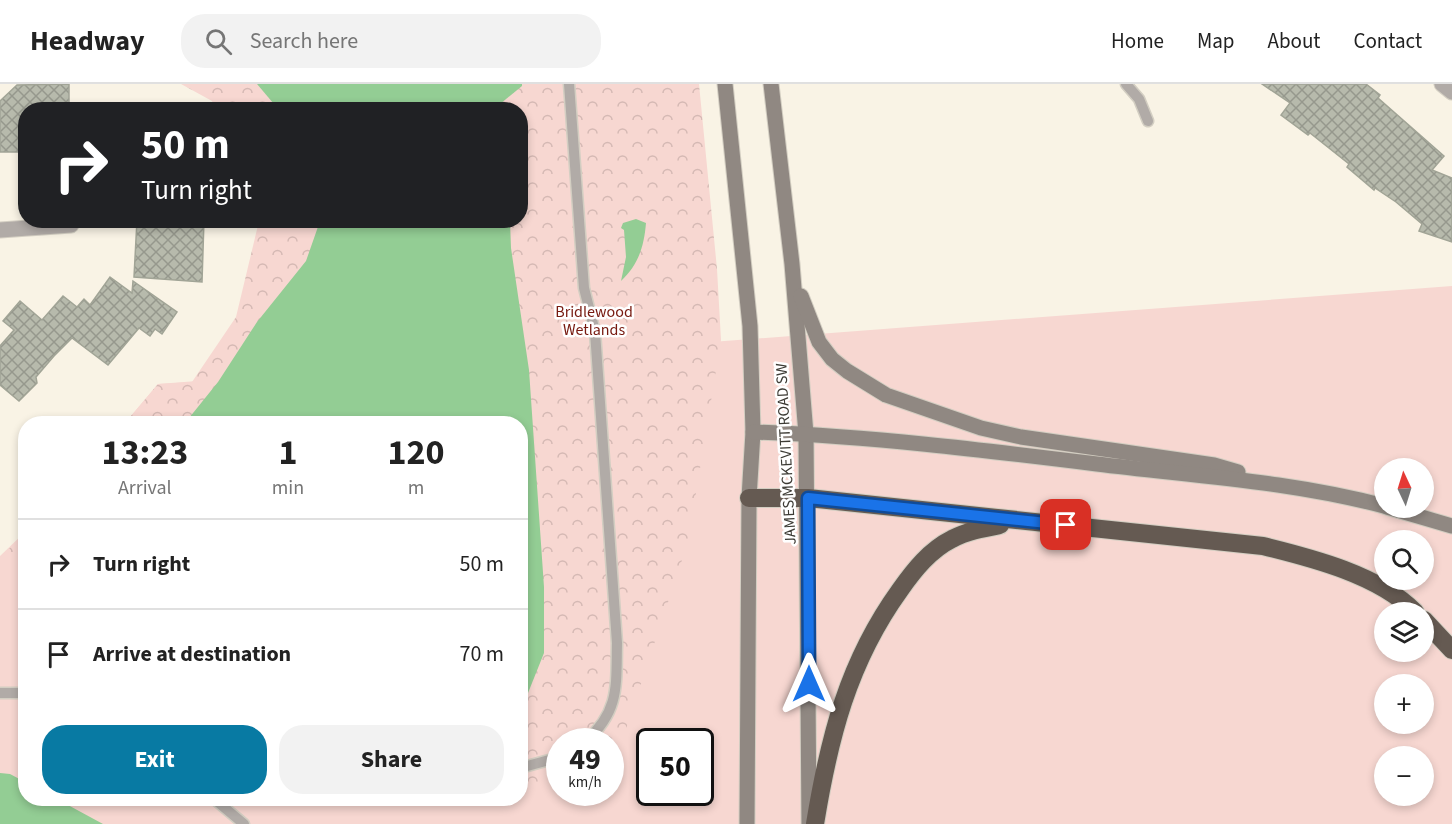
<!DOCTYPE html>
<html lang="en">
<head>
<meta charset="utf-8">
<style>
  body { margin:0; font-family:"Source Sans 3",sans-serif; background:#f2f2f2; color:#222; height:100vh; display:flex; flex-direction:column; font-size:22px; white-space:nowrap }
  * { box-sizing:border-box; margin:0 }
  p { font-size:20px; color:#767676 }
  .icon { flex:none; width:33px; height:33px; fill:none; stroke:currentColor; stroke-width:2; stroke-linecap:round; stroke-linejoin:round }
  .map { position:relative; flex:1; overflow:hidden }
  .panel { position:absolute; left:18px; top:332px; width:510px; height:390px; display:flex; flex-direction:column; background:#fff; border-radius:24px; box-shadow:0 3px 9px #0003 }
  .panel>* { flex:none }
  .top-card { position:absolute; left:18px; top:18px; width:510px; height:126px; border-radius:24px; box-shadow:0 3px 9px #0003; background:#202124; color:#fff; overflow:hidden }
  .needle { width:39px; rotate:356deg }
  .tools { position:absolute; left:1374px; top:374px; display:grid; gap:12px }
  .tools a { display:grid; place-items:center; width:60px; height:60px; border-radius:50%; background:#fff; box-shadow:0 3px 9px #0003; font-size:30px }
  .speed { position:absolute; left:546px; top:644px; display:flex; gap:12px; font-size:30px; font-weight:700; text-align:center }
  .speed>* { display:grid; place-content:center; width:78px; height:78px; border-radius:50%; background:#fff; box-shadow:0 3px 9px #0003; line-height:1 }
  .speed small { font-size:15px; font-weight:400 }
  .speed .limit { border:3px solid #111; border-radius:9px; background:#fff; color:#111 }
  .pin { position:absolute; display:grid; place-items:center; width:51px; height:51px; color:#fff; margin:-26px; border-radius:12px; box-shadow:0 3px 9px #0006 }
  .me { position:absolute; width:66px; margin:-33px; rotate:0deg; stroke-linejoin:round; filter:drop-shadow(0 0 4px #0008) }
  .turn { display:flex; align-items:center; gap:21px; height:126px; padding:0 24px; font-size:27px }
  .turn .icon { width:78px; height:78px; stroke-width:2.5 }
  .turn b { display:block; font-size:42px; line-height:51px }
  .eta { display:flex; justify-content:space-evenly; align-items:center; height:102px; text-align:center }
  .eta b { font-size:36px; font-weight:700; line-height:42px }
  .primary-button { display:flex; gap:12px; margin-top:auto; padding:12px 24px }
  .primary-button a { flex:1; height:69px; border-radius:24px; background:#087aa3; color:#fff; font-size:24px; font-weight:700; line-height:69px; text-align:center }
  .primary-button a+a { background:#f2f2f2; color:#222 }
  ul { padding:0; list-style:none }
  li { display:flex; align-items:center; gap:18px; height:90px; padding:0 24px; border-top:2px solid #e0e0e0 }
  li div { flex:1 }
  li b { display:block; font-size:22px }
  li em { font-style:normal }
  header { display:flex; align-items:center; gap:36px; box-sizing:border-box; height:84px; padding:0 30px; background:#fff; border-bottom:2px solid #e0e0e0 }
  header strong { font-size:28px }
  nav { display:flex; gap:33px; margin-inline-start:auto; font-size:21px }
  .search { width:420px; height:54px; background:#f2f2f2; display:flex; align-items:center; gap:15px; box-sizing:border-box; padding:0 21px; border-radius:24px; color:#767676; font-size:22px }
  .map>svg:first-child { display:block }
  .grass { fill:#f7d7d1; fill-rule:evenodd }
  .park { fill:url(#park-crowns) }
  .water { fill:#93cd94 }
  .building { fill:url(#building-cross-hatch); stroke:#a1a496; stroke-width:1.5 }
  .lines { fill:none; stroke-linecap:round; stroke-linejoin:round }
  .lane-casing { stroke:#d3cec2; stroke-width:13 }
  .street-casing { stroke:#d3cec2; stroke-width:17 }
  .secondary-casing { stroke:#d3cec2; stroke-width:17 }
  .highway-casing { stroke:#d3cec2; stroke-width:20 }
  .lane { stroke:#b1aba7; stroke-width:10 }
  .street { stroke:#b1aba7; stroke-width:15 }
  .secondary { stroke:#908882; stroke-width:15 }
  .highway { stroke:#655a52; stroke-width:18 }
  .route-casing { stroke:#114b97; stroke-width:15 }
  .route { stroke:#1a73e8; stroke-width:10 }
  .labels { text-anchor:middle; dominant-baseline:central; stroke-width:5; stroke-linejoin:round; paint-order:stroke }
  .park-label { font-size:16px; fill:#771a10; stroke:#fff }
  .street-label { font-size:16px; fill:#3d3b35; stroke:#fff }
</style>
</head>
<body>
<header>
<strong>Headway</strong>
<div class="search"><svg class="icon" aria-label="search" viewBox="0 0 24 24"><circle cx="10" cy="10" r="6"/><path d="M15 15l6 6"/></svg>Search here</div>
<nav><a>Home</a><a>Map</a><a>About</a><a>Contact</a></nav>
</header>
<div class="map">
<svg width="1452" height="740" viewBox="0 0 1452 740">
  <defs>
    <pattern id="park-crowns" width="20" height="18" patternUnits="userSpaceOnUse" patternTransform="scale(1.5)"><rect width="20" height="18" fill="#f7d7d1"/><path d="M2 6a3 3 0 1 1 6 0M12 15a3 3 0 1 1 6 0" fill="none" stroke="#d5b9b4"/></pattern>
    <pattern id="building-cross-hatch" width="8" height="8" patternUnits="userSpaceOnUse" patternTransform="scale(1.5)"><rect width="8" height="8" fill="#b7baac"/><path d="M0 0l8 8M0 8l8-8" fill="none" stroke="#96988d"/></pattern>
  </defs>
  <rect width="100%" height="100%" fill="#f9f3e5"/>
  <path class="grass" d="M1452,202V740H0V472L25,448L26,714H520V339H125L158,300ZM1384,384H1424V423H1384ZM1384,456H1424V495H1384ZM1384,528H1424V567H1384ZM1384,600H1424V639H1384ZM560,657H610V708H560ZM650,657H700V708H650ZM1384,672H1424V711H1384Z"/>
  <g class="park">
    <polygon points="181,0 699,0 717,185 721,256 688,458 613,684 611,685 610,657 560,657 559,695 521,703 520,339 125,339 158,300 192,298 236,233 259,137 520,136 520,26 215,25 212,17"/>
    <polygon points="25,448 25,485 6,468"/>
  </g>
  <g class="water">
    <polygon points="257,0 522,0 522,2 494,25 279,26"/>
    <path d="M636,135L646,139C644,162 639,180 621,197L626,173L624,146L621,144L623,139Z"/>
    <polygon points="320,137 510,137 511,164 529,286 544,503 544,569 526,614 520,613 520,339 185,339 218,298 257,238 306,177"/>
    <polygon points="0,689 10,690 25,698 26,714 55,714 103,740 0,740"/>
  </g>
  <g class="building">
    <polygon points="69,0 69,26 24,26 25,68 0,68 0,17 17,1"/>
    <polygon points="1262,0 1366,0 1380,11 1378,14 1444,72 1432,86 1452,94 1452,158 1419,147 1422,140 1396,118 1375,104 1374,106 1347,83 1349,80 1310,49 1308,51 1281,31 1290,19"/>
    <polygon points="137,136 204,136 202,198 134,193"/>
    <polygon points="110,193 132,209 133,197 177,228 162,250 155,245 150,252 139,244 108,281 72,254 54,272 36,293 37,299 19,317 0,301 0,262 14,246 3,237 20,217 42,236 63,212 77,223 84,215 90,221"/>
  </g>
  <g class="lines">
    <defs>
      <g id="lane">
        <path d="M569,0L584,204L595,248L617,559C616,601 620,627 586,657"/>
        <polyline points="1126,0 1139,15 1148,37"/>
        <polyline points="0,609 26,609"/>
        <polyline points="520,684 560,673"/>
        <polyline points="213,714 244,740"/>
      </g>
      <g id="street">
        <polyline points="1442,0 1452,8"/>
        <polyline points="0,146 71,141"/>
      </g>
      <g id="secondary">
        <polyline points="725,0 750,242 753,348 749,414 747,740"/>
        <polyline points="771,0 792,180 806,350 809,740"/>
        <polyline points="801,212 819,258 832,275 847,287 886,311 981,344 1021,353 1214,381 1238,388"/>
        <path d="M753,348C868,352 983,366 1097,380C1194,392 1290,397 1384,422"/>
        <polyline points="1387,423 1452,442"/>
      </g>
      <g id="highway">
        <path d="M749,414H808L1263,462C1312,474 1379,491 1415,528"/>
        <polyline points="1424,536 1452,566"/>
        <path d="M815,740C829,654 848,578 900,506C914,486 930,466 952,455C967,447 984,444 1000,441"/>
      </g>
    </defs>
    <use href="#lane" class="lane-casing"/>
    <use href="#street" class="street-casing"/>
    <use href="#secondary" class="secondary-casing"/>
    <use href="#highway" class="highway-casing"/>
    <use href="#lane" class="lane"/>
    <use href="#street" class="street"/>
    <use href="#secondary" class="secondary"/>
    <use href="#highway" class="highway"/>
  </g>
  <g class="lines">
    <defs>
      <polyline id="route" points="809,600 808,414 1066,441"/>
    </defs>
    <use href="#route" class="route-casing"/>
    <use href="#route" class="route"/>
  </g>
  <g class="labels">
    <g class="park-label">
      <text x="594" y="228">Bridlewood<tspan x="594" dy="18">Wetlands</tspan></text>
    </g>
    <g class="street-label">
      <text transform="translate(786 370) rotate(-93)">JAMES MCKEVITT ROAD SW</text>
    </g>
  </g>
</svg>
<div class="tools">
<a><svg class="needle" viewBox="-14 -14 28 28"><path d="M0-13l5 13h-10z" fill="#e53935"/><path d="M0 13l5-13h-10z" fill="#767676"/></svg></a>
<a><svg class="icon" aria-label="search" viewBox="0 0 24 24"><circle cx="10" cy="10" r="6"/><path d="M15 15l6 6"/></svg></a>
<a><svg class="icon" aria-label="layers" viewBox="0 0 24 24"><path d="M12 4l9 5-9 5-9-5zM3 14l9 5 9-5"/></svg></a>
<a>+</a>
<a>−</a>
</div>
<div class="speed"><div>49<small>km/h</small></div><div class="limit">50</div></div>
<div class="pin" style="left:1066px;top:441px;background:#d93025"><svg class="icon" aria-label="arrive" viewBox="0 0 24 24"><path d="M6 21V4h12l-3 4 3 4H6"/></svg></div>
<svg class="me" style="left:809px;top:600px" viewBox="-20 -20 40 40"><path d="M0-17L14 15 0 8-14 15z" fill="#1a73e8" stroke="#fff" stroke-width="4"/></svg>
<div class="top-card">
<div class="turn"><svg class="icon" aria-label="right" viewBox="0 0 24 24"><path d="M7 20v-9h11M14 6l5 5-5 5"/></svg><div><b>50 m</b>Turn right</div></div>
</div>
<section class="panel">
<div class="eta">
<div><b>13:23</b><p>Arrival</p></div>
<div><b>1</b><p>min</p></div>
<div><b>120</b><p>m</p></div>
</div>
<ul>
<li><svg class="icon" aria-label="right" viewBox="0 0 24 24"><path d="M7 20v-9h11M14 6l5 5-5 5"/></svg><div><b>Turn right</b></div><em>50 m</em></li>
<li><svg class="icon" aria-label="arrive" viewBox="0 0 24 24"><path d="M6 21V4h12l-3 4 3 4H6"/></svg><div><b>Arrive at destination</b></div><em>70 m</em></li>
</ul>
<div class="primary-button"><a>Exit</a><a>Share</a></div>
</section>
</div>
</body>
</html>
